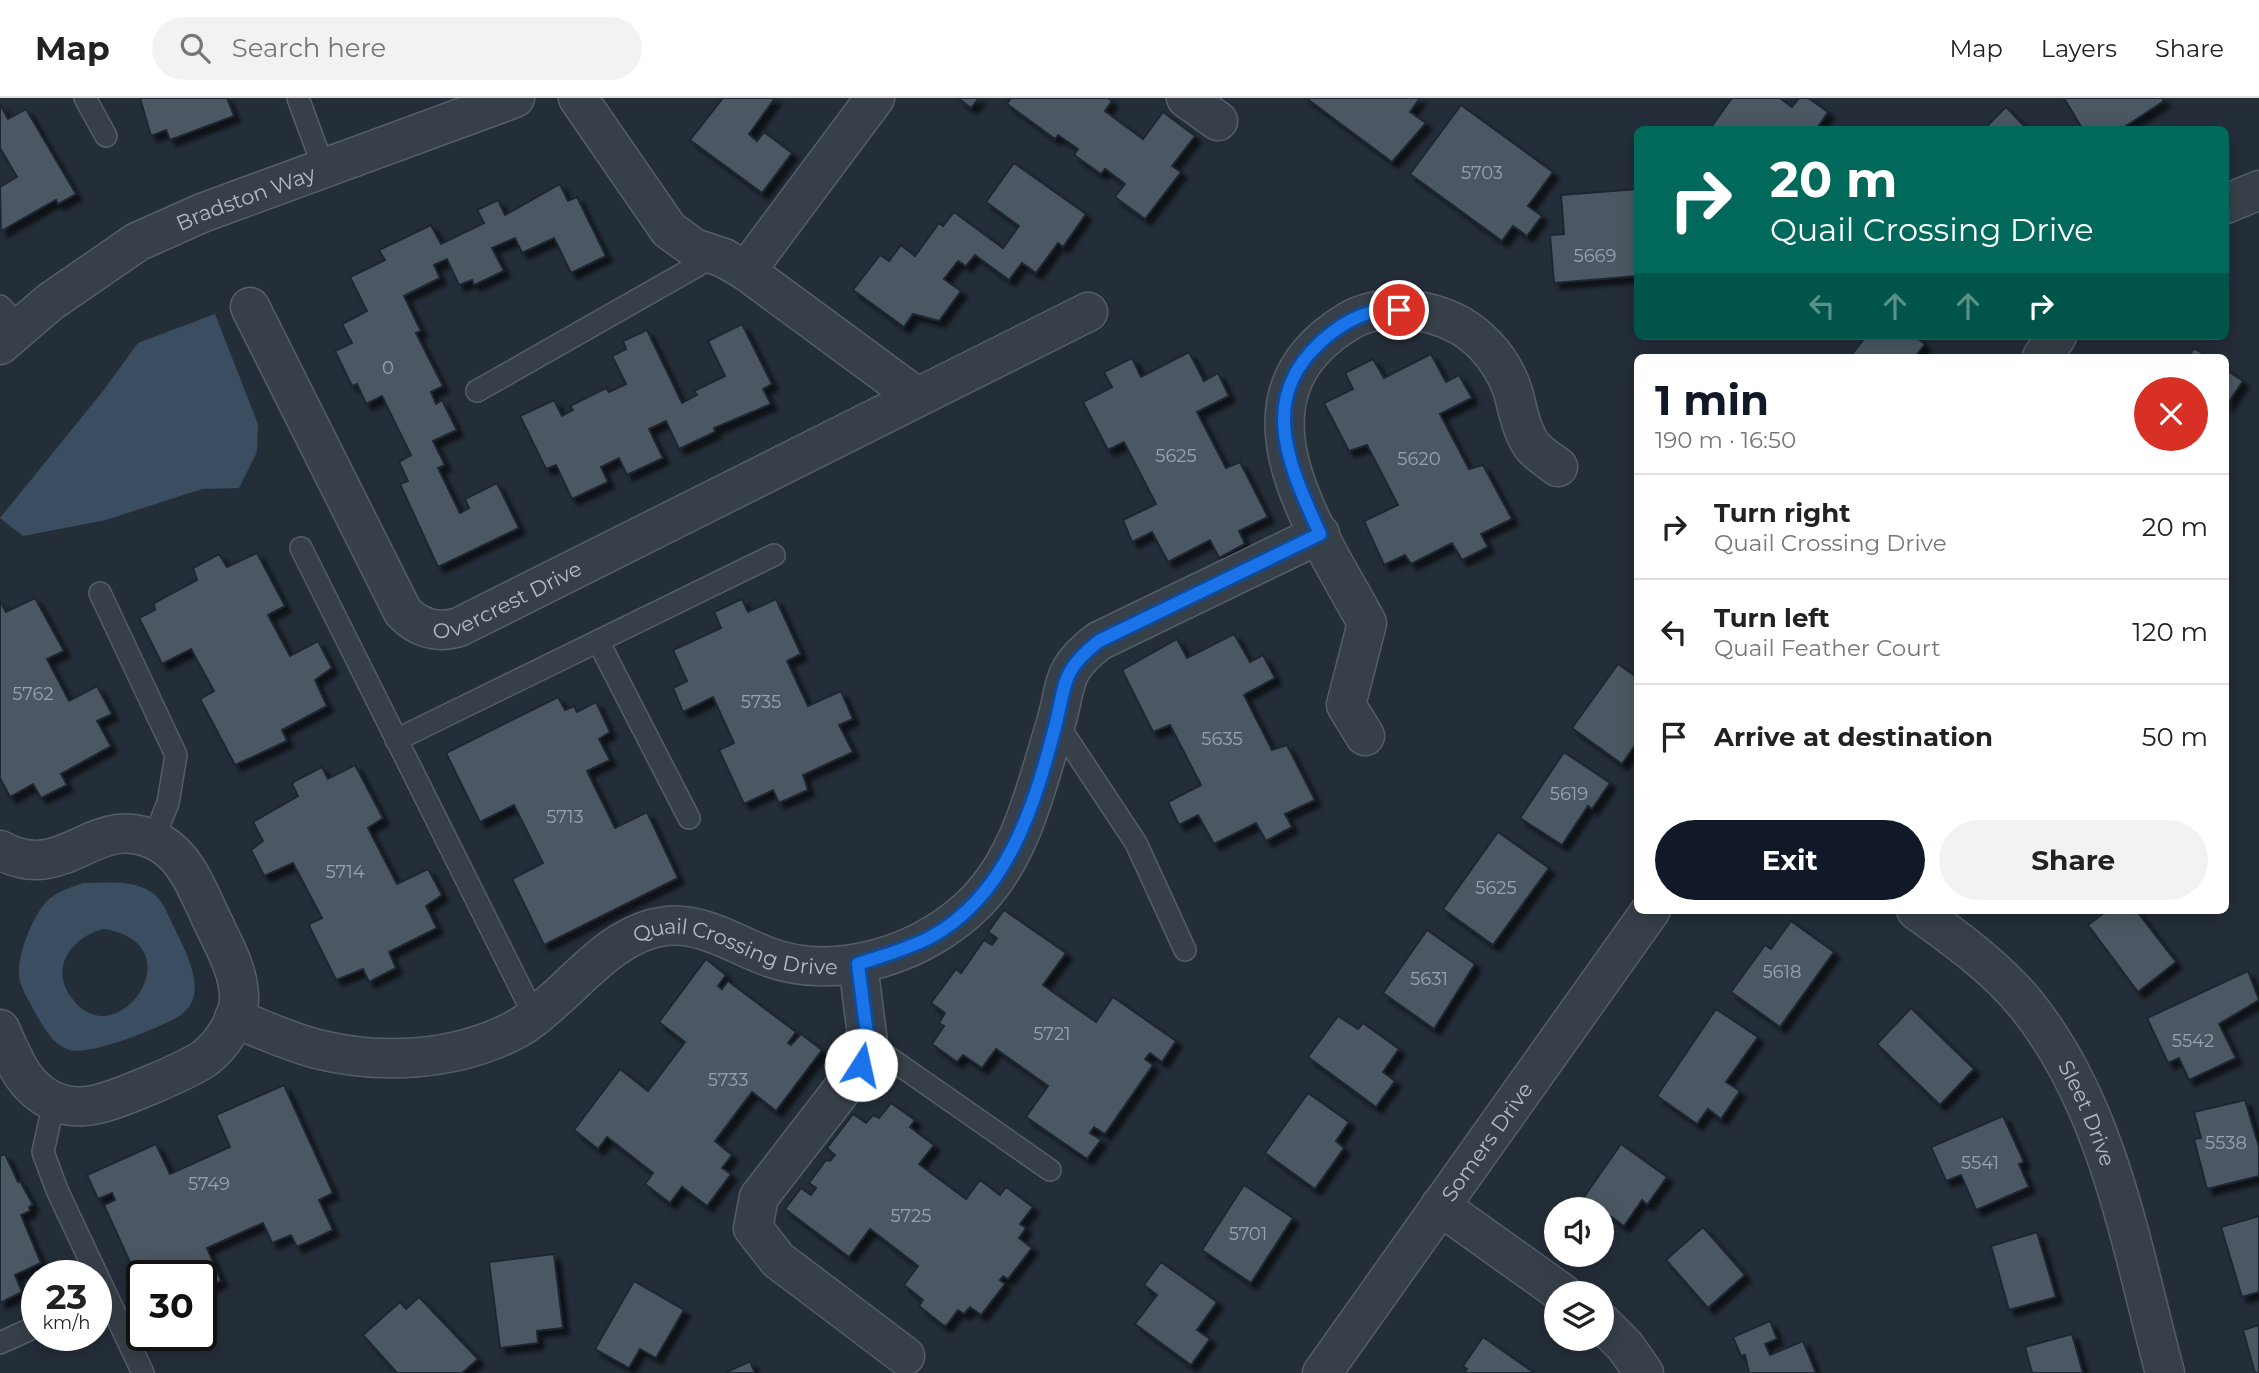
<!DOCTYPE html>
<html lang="en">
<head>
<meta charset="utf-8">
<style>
  body { margin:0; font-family:Montserrat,sans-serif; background:#f2f2f2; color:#222; height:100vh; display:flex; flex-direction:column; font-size:26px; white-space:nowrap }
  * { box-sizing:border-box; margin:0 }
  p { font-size:23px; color:#767676 }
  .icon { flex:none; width:38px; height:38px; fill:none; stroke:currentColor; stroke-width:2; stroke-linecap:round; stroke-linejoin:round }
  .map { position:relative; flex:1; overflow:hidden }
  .details { position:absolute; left:1634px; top:256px; width:595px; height:560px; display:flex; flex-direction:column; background:#fff; border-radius:10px; box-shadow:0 4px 18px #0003 }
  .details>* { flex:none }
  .banner { position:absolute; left:1634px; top:28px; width:595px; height:214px; border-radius:10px; box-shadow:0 4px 18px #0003; background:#00695c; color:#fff; overflow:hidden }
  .controls { position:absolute; left:1544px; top:1099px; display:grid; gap:14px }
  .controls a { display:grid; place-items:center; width:70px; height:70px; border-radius:50%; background:#fff; box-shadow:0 4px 18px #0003; font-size:35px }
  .speed { position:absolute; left:21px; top:1162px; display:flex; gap:14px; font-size:35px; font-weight:700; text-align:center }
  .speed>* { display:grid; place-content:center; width:91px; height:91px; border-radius:50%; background:#fff; box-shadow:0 4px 18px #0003; line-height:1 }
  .speed small { font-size:18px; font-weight:400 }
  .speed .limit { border:4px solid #111; border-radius:10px; background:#fff; color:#111 }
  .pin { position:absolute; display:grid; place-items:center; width:60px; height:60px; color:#fff; margin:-30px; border:4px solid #fff; border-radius:50%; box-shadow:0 2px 7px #0007 }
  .me { position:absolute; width:77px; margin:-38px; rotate:10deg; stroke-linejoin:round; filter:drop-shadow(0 0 5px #0008) }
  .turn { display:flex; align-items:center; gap:24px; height:147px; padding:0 21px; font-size:32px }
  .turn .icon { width:91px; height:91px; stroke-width:2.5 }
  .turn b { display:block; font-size:49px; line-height:60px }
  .lanes { display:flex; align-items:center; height:66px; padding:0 21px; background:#0003; justify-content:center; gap:35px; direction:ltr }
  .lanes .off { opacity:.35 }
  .round { display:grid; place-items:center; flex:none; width:74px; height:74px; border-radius:37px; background:#f2f2f2 }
  .headline { display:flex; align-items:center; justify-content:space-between; height:119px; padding:0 21px }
  h1 { font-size:42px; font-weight:700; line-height:52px; color:#111827 }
  .cta { display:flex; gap:14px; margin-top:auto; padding:14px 21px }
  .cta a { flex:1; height:80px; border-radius:42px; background:#111827; color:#fff; font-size:28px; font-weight:700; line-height:80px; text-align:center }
  .cta a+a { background:#f2f2f2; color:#222 }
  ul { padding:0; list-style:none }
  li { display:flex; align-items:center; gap:21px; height:105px; padding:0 21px; border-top:2px solid #e0e0e0 }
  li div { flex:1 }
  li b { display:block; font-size:26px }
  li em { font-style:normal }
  header { display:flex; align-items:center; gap:42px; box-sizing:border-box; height:98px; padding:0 35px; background:#fff; border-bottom:2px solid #e0e0e0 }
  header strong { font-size:33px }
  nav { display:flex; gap:38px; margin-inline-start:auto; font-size:24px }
  .search { width:490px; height:63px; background:#f2f2f2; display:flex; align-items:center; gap:18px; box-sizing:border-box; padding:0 24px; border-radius:38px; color:#767676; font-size:26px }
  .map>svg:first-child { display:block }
  .water { fill:#3a4d61; fill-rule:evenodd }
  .building { fill:#4c5964; stroke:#1e2730; stroke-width:2; filter:url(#shadow) }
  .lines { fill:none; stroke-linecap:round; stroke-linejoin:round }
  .service-casing { stroke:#555e67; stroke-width:24 }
  .minor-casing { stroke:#555e67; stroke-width:41 }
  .service { stroke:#374049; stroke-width:21 }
  .minor { stroke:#374049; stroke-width:38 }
  .route-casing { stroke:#114b97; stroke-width:18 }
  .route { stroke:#1a73e8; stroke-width:12 }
  .labels { text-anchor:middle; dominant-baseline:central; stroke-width:7; stroke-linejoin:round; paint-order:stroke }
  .number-label { font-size:18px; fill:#98a2ad }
  .street-label { font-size:21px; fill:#b2bbc5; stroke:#1c252e }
</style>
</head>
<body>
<header>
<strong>Map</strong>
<div class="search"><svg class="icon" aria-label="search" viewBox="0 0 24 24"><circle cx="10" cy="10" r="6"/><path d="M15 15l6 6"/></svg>Search here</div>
<nav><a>Map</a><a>Layers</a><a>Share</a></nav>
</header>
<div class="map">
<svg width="2259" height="1275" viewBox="0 0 2259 1275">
  <defs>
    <filter id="shadow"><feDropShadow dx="6" dy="6" stdDeviation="2" flood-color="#0009"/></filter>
  </defs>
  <rect width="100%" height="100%" fill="#242e39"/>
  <g class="water">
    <polygon points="215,216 258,326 257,354 239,390 202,391 106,422 23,438 0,420 103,293 138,245"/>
    <path d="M83,785C105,785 132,781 151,794C163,801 168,818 174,829C186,855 213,900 176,920C156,931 90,958 70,952C53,947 45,931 37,918C32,908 24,896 20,884C14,862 33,816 49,801C59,793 72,789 83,785ZM104,831C199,846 115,963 71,899C49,869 73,838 104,831Z"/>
  </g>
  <g class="building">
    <polygon points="140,0 227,0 234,18 170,42 166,32 151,38"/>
    <polygon points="723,0 775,0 749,36 757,43 764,34 792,55 762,95 690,42"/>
    <polygon points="958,0 979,0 971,10"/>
    <polygon points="1011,0 1108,0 1112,3 1105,13 1143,41 1163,14 1195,38 1172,68 1181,74 1145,121 1115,99 1125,86 1105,71 1101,76 1074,57 1078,51 1058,37 1055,41 1007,6"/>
    <polygon points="1306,0 1420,0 1410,14 1426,25 1392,64"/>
    <polygon points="1732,0 1780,0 1792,9 1799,0 1808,0 1828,14 1816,32 1709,32"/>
    <polygon points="2064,0 2162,0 2164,3 2126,28 2129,32 2083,32"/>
    <polygon points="0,6 8,21 26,11 76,96 58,106 56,102 1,133 0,89 17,79 0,50"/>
    <polygon points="1461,7 1553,74 1528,108 1542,118 1527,138 1513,128 1502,143 1410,76"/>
    <polygon points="2006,9 2028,32 1983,32"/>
    <polygon points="1014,65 1086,116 1063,149 1058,145 1036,175 1022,165 1009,182 975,157 966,168 958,163 944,181 961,193 939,223 913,216 904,229 853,192 880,157 889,163 901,147 915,158 939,125 943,128 954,114 1003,150 1019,128 986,104"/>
    <polygon points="560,86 568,103 577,99 606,158 571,175 554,140 522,155 515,140 492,150 504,173 474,187 472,182 459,187 447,161 434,167 440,180 404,198 421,233 416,235 443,288 431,294 436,306 442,302 457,332 433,343 445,367 438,370 460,415 469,410 465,401 497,385 519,430 438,469 400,386 408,383 399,364 411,357 382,298 366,306 357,286 352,288 335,253 352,245 342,226 367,213 350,179 385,162 379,152 431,127 441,146 484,125 477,112 498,102 505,117"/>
    <polygon points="1638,91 1638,178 1554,185 1550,137 1564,136 1561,97"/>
    <polygon points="742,226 772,286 763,291 771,306 714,330 715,334 679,351 666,323 649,331 663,360 627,377 619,360 601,369 608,384 572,401 556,367 546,371 520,318 554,302 562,318 573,312 570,308 606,290 609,294 626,286 612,258 626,251 623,243 647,232 682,305 697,297 694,293 725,278 708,243"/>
    <polygon points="1866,238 1914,238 1925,246 1915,259 1850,259"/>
    <polygon points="2194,250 2208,259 2188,259"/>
    <polygon points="1189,254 1204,283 1218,275 1229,298 1197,314 1226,370 1240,364 1268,419 1239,433 1245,446 1219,460 1210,442 1168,464 1152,434 1132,444 1123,422 1156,406 1124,344 1108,352 1083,304 1112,289 1104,274 1132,260 1141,279"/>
    <polygon points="1431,256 1446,284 1459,277 1472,300 1440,316 1469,371 1483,367 1512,421 1481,436 1488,449 1462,462 1452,445 1411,466 1405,457 1384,467 1364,423 1398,407 1367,347 1349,353 1324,305 1353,291 1345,275 1373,261 1384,280"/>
    <polygon points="2226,272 2243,283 2226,308"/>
    <polygon points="257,455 285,508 268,517 290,558 318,543 332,570 315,582 327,608 282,632 287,643 235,667 200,601 214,593 191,551 162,566 139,520 155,512 154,505 197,482 193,470 219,456 227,469"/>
    <polygon points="35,500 64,553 47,561 69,603 97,588 112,616 97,623 111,648 61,676 67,687 41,700 33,686 10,699 0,680 0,503 6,514"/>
    <polygon points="742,501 748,514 776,501 801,556 787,563 808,608 841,593 853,621 839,627 853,654 803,677 808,692 779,705 773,692 744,706 719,652 734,645 713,599 683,614 673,590 687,583 673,552 721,530 714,514"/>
    <polygon points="1234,536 1250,564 1263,557 1275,580 1244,597 1272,652 1287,647 1315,702 1285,716 1292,729 1266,743 1256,725 1214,746 1198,717 1179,727 1168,704 1201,687 1170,627 1153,634 1122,572 1177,541 1187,560"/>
    <polygon points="1618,566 1638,580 1638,643 1622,666 1572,630"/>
    <polygon points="558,599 565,612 574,608 577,614 596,604 610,634 599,641 610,662 587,673 615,730 647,714 678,780 544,847 512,781 543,765 514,707 480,724 446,655"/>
    <polygon points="1564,654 1610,685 1592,711 1588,708 1562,747 1520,720"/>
    <polygon points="355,667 383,720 368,730 397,786 428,771 442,797 426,808 437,830 389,854 396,870 369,884 363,871 336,882 310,830 309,826 322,820 293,765 264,778 251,752 263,743 253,724 298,698 292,686 295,683 322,669 328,681"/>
    <polygon points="1498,734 1549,770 1493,847 1443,811"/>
    <polygon points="1004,812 1066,855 1043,887 1096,924 1113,899 1176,943 1162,964 1150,955 1145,961 1153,967 1105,1036 1094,1029 1090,1035 1101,1042 1087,1061 1026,1019 1048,988 996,951 982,970 963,957 957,964 932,946 944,928 939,925 945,915 931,905 956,871 961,875 984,842 992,847 997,840 988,834"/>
    <polygon points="2108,812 2136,812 2176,864 2138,894 2088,827"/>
    <polygon points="1791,823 1834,854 1780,929 1731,894 1765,847 1771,851"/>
    <polygon points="1427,832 1475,866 1434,931 1383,895"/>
    <polygon points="706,861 726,877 718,888 722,891 728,883 796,934 788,945 791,947 801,936 822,952 776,1013 752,994 715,1043 732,1057 722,1070 731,1076 707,1108 682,1089 670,1105 645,1086 653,1075 607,1039 598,1051 574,1032 620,971 648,993 685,944 659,924"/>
    <polygon points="2248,873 2259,902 2219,926 2236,960 2189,982 2179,960 2168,965 2147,920"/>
    <polygon points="1911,910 1974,971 1940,1007 1877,946"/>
    <polygon points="1716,911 1758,939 1726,984 1740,993 1721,1021 1708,1011 1697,1026 1657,998"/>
    <polygon points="1338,918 1358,931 1363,925 1399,951 1383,974 1395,983 1376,1009 1308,959"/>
    <polygon points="284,987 333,1095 319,1102 333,1132 297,1149 291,1137 272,1145 263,1125 207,1150 221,1183 201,1192 201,1178 151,1176 138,1182 104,1107 115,1102 112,1095 98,1101 87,1077 156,1046 170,1076 230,1049 216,1017"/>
    <polygon points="1308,995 1349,1024 1336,1043 1344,1050 1315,1091 1265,1055"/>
    <polygon points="2245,1002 2259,1049 2259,1078 2207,1091 2194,1041 2201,1040 2194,1014"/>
    <polygon points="891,1005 915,1022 910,1029 934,1047 919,1066 966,1101 980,1082 1000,1097 1006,1089 1033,1109 1020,1126 1026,1130 1019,1140 1032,1150 1008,1181 1003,1178 1000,1182 1005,1186 981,1217 970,1209 964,1216 958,1212 946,1228 943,1227 919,1208 923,1202 904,1187 918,1168 870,1131 849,1159 785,1111 801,1090 811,1097 816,1090 809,1085 826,1062 830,1063 835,1057 827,1050 853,1016 866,1025 873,1017 879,1020"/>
    <polygon points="2003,1018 2024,1064 2019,1066 2029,1089 1976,1112 1961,1077 1946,1083 1931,1049"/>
    <polygon points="1621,1046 1667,1079 1647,1107 1642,1102 1624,1128 1584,1099"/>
    <polygon points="5,1056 18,1084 20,1083 33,1107 29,1109 30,1113 21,1117 41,1165 15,1177 22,1194 0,1205 0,1058"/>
    <polygon points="1244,1087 1293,1120 1251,1185 1202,1152"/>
    <polygon points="2259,1118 2259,1194 2242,1199 2221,1129"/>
    <polygon points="1703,1129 1745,1177 1708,1210 1666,1162"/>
    <polygon points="2037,1134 2056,1199 2009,1212 1991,1148"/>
    <polygon points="554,1156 563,1230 537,1233 538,1245 500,1250 489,1164"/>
    <polygon points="1161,1164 1217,1204 1197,1232 1210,1241 1191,1267 1135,1226 1157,1197 1144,1187"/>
    <polygon points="634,1183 684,1212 656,1260 640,1251 629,1270 595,1251"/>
    <polygon points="419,1199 478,1261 462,1275 397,1275 363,1237 400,1204 406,1211"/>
    <polygon points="1770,1223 1777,1241 1765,1246 1770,1257 1803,1243 1816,1275 1749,1275 1745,1257 1741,1258 1733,1239"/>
    <polygon points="2259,1227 2259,1275 2255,1275 2243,1232"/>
    <polygon points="2072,1236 2083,1275 2032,1275 2025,1249"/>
    <polygon points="1483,1239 1533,1274 1533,1275 1464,1275 1467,1271 1463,1268"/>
    <polygon points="750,1263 755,1275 725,1275"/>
  </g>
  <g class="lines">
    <defs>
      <g id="service">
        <polyline points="85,0 106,38"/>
        <polyline points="298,0 324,71"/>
        <polyline points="0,208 20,228"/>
        <polyline points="477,293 716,157"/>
        <polyline points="301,450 535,919"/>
        <polyline points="100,495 176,657 168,705 153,742"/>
        <polyline points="598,543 689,720"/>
        <polyline points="1056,624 1136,745 1185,852"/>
        <polyline points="396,642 774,457"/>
        <polyline points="868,945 1050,1072"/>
        <polyline points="54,1004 43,1054 57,1092 143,1275"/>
        <polyline points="0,1245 37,1228"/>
      </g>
      <g id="minor">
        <polyline points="578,0 669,132 694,150 724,160 746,173 917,299"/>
        <polyline points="1186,0 1218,23"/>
        <polyline points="2226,106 2259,92"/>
        <polyline points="746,173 875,0"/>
        <path id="s1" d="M250,209L403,514C418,530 437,536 459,529L1088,214"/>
        <path id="s2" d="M0,247L50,204L137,144L202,115L515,0"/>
        <polyline points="2042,259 2057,238"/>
        <path d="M1365,638L1346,607L1367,525C1316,430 1220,301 1349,223C1382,204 1429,210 1461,228C1485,242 1505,268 1513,294C1518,312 1521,333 1533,349C1540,357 1550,363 1558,369"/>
        <path d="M0,752C67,789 95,709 160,745C187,761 197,791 210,818C222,844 240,873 239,902C237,924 222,947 205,960C187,973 119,1001 98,1006C83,1010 66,1009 51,1002C22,988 13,959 0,931"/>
        <path id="s3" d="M1916,812C1955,840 1994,868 2025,905C2109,1008 2131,1149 2165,1275"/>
        <polyline points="858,866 868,945 861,967 759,1099 753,1130 778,1162 905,1258"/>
        <path id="s4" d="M234,920C262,931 289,944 317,951C381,967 454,963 513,933C531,924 546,909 561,896C591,868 623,833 666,828C701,824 735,846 766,858C836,885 925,856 976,804C1022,757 1036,689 1055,628C1068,586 1059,573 1099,543L1320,436"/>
        <polyline points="1440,1108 1562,1195"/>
        <polyline points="1601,1224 1625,1248 1644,1275"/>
        <path id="s5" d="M1322,1275L1651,812"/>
      </g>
    </defs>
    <use href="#service" class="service-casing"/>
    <use href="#minor" class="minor-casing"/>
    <use href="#service" class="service"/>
    <use href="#minor" class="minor"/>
  </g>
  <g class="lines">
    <defs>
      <path id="route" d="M861,967L868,944L858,866C882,858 907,851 929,840C1008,798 1035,706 1056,625C1066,584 1062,572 1099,543L1320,436C1286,361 1254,293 1334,233C1352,220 1376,209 1399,212"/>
    </defs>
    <use href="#route" class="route-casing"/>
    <use href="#route" class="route"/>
  </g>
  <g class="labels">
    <g class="number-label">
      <text x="1482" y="75">5703</text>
      <text x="1595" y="158">5669</text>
      <text x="388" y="270">0</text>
      <text x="1176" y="358">5625</text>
      <text x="1419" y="361">5620</text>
      <text x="33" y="596">5762</text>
      <text x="761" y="604">5735</text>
      <text x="1222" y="641">5635</text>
      <text x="1569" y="696">5619</text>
      <text x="565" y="719">5713</text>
      <text x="345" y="774">5714</text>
      <text x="1496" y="790">5625</text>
      <text x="1782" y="874">5618</text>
      <text x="1429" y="881">5631</text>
      <text x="1052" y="936">5721</text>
      <text x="2193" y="943">5542</text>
      <text x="728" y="982">5733</text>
      <text x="2226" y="1045">5538</text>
      <text x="1980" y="1065">5541</text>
      <text x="209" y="1086">5749</text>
      <text x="911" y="1118">5725</text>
      <text x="1248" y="1136">5701</text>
    </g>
    <g class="street-label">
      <text stroke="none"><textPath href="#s2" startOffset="289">Bradston Way</textPath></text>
      <text stroke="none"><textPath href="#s1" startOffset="457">Overcrest Drive</textPath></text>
      <text stroke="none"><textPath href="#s4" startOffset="550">Quail Crossing Drive</textPath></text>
      <text stroke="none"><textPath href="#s3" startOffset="271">Sleet Drive</textPath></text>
      <text stroke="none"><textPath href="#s5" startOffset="284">Somers Drive</textPath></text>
    </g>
  </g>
</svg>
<div class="controls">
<a><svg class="icon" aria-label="sound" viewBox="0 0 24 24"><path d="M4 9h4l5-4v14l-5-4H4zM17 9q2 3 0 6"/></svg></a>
<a><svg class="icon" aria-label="layers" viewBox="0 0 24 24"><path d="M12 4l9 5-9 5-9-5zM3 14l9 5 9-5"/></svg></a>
</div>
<div class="speed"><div>23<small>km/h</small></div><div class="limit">30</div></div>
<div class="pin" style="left:1399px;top:212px;background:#d93025"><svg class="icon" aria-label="arrive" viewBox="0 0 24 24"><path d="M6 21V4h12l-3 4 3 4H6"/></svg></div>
<svg class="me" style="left:861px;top:967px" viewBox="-20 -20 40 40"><circle r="19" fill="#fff"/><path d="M0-13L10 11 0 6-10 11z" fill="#1a73e8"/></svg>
<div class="banner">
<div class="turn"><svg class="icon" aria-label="right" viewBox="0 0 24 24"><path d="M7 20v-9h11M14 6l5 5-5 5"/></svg><div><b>20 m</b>Quail Crossing Drive</div></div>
<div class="lanes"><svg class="icon off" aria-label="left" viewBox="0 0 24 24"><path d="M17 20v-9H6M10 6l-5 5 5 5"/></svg><svg class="icon off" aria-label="ahead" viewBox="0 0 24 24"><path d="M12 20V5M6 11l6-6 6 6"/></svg><svg class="icon off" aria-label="ahead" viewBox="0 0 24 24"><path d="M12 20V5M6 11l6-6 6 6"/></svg><svg class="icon" aria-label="right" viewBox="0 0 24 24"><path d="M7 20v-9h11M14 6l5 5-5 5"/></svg></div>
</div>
<section class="details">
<div class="headline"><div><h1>1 min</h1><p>190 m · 16:50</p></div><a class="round" style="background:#d93025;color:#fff"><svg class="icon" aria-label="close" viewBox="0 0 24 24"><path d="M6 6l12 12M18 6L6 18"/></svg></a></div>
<ul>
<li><svg class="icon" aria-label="right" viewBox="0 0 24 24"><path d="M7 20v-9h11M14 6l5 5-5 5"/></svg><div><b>Turn right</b><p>Quail Crossing Drive</p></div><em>20 m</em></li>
<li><svg class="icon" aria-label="left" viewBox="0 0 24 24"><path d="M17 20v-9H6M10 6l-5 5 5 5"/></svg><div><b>Turn left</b><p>Quail Feather Court</p></div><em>120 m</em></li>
<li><svg class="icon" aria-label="arrive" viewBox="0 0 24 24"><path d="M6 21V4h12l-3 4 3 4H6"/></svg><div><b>Arrive at destination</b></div><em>50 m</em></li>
</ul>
<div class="cta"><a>Exit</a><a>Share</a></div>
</section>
</div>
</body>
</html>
